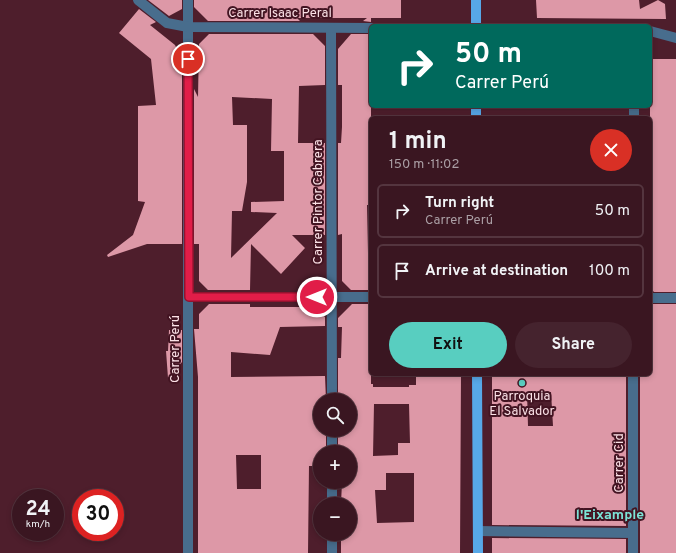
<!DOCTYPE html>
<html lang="en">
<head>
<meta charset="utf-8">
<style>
  body { margin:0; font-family:Overpass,sans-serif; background:#45232e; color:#f1f3f6; height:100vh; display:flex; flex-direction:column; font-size:15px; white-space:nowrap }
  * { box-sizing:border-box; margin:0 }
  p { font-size:13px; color:#ab9fa5 }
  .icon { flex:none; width:22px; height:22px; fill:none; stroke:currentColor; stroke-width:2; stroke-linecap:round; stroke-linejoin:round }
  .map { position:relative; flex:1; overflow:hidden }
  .drawer { position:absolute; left:369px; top:116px; width:283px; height:260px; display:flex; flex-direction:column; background:#3a1621; border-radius:6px; box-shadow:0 2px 6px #0003,0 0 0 1px #54353f }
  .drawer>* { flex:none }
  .banner { position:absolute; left:369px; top:24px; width:283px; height:84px; border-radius:6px; box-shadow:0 2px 6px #0003,0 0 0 1px #54353f; background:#00695c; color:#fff; overflow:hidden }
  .fabs { position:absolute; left:313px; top:393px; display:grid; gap:8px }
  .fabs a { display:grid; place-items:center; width:44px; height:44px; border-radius:50%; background:#3a1621; box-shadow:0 2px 6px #0003,0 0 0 1px #54353f; font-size:20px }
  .speed { position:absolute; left:12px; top:489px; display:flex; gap:8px; font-size:20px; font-weight:700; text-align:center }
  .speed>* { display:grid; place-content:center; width:52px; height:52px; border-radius:50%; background:#3a1621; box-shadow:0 2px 6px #0003,0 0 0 1px #54353f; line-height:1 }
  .speed small { font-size:10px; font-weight:400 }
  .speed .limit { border:6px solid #d22; background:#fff; color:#111 }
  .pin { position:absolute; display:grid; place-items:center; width:34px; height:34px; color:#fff; margin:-17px; border:2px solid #fff; border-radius:50%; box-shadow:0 1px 4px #0007 }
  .me { position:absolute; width:44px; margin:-22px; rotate:270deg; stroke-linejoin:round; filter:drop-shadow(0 0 3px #0008) }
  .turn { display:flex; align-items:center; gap:14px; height:84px; padding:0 20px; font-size:18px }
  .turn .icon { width:52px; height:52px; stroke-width:2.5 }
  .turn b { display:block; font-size:28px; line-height:34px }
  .round { display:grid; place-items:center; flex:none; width:42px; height:42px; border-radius:21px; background:#45232e }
  .summary { display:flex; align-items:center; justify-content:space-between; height:68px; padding:0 20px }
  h1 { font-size:24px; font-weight:700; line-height:30px }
  .button { display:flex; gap:8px; margin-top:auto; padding:8px 20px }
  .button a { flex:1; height:46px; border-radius:24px; background:#58cec0; color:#111; font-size:16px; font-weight:700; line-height:46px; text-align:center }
  .button a+a { background:#45232e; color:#f1f3f6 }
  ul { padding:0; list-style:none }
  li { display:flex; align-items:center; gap:12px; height:54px; margin:0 8px 6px; padding:0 12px; border:2px solid #54353f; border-radius:6px }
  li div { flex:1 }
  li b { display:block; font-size:15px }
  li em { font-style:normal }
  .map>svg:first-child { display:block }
  .building { fill:#dd98a7; fill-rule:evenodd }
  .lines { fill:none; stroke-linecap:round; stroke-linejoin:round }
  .pedestrian { stroke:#486d8d; stroke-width:10 }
  .minor { stroke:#486d8d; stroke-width:10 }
  .tertiary { stroke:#486d8d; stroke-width:10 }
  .primary { stroke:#57a8e8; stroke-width:10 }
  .route-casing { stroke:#92132f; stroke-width:10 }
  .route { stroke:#e11d48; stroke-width:7 }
  .poi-dot { fill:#58cec0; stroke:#431422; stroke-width:1.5 }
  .labels { text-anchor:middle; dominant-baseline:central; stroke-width:4; stroke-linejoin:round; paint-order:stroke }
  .street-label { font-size:13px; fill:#fbe1e6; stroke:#431422 }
  .poi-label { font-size:13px; fill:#fbe1e6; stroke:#431422 }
  .neighbourhood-label { font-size:14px; font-weight:bold; fill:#7ce4d7; stroke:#431422 }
</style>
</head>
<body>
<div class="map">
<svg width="676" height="553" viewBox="0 0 676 553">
  <rect width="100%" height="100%" fill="#4e1e2c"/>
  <g class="building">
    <polygon points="148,0 182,0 182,9 169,16"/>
    <polygon points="194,0 401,0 401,18 371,18 371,22 363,21 367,18 297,18 300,21 208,21 194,7"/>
    <polygon points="536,0 639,0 640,9 658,0 665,4 666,19 537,18"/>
    <polygon points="139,9 156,22 150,25 175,45 182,59 182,244 147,244 108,257 107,255 133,235 145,202 138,201 138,106 156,105 151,59 119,33"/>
    <path d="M209,34H313L325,46V85L299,86L298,143H325V235H292L305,248L281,274L251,244L250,290H208L199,281V244H194V89L198,97L199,44ZM232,97L272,99L271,151H284V201L251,202V212L277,213L231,258L232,211H242L247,182V125H233Z"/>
    <polygon points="351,34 371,34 371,205 367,205 368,253 371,253 371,290 351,290 342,281 342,234 338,235 338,143 341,143 342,127 342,85 338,85 338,49"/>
    <polygon points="650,59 676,59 676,292 654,292 650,288"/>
    <path d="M209,304H250V307H315L325,317V326L280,327L270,355L231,352V377L325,376L326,400H320V430H326V452H320V466H309L308,553H198V377L194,329H199V314ZM236,455H261V489H237Z"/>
    <path d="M352,304H371V384H373V387H409V385H416V374H461L460,553H341V534H350V504H341L342,482H350V452H338V430H350V400H338V358H341L342,327H338V318ZM374,404H409L410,443H398V455L373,456ZM386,473H414V522L377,523L375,490H386Z"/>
    <polygon points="653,304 676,304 676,553 640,553 640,374 650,374 650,307"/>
    <polygon points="169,330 182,330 182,362 168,378 166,351 168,351"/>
    <path d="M492,374H626V526L492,525ZM527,392H551L553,426H528Z"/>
    <polygon points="492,538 626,539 626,553 492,553"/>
  </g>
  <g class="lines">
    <polyline class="pedestrian" points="478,531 633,533"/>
    <g class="minor">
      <polyline points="188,0 188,553"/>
      <polyline points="331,28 332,400"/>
      <polyline points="634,118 634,106"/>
      <polyline points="189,297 371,297"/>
      <polyline points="650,298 676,298"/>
      <polyline points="332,452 332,430"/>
      <polyline points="332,504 332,482"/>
      <polyline points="332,553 332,534"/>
      <polyline points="633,553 633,374"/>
    </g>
    <g class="tertiary">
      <polyline points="138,0 167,23 188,27 371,28"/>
      <polyline points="650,31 676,38"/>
    </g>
    <g class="primary">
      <polyline points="476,26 476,0"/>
      <polyline points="476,106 476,118"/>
      <polyline points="477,374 478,553"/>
    </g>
  </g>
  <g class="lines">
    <defs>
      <polyline id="route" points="188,59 189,297 317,297"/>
    </defs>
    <use href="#route" class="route-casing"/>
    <use href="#route" class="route"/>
  </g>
  <circle class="poi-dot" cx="522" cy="383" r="4"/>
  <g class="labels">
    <g class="street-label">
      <text x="280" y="14">Carrer Isaac Peral</text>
      <text transform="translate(319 202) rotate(-90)">Carrer Pintor Cabrera</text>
      <text transform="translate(176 349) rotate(-90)">Carrer Perú</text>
      <text transform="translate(620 463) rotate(-90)">Carrer Cid</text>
    </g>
    <g class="poi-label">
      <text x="522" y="397">Parroquia<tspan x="522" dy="15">El Salvador</tspan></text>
    </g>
    <g class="neighbourhood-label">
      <text x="610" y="515">l'Eixample</text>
    </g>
  </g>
</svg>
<div class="fabs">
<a><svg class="icon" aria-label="search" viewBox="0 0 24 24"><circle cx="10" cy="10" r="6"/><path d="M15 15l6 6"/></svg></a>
<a>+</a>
<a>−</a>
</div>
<div class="speed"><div>24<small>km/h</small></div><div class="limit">30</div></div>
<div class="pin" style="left:188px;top:59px;background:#d93025"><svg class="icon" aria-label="arrive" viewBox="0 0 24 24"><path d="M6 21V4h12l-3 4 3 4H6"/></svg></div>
<svg class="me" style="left:317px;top:297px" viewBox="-20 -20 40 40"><circle r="17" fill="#e11d48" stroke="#fff" stroke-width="3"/><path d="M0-11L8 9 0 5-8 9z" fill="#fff"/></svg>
<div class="banner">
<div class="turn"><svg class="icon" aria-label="right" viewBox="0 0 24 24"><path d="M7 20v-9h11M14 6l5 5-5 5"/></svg><div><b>50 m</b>Carrer Perú</div></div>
</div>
<section class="drawer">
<div class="summary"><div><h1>1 min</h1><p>150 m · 11:02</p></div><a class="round" style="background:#d93025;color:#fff"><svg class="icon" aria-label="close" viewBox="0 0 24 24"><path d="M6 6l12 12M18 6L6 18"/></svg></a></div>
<ul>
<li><svg class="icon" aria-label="right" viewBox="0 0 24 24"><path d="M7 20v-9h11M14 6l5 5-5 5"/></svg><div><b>Turn right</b><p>Carrer Perú</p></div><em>50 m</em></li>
<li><svg class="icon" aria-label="arrive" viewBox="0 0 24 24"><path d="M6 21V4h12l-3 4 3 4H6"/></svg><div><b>Arrive at destination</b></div><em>100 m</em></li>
</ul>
<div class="button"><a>Exit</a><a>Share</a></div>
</section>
</div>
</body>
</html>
